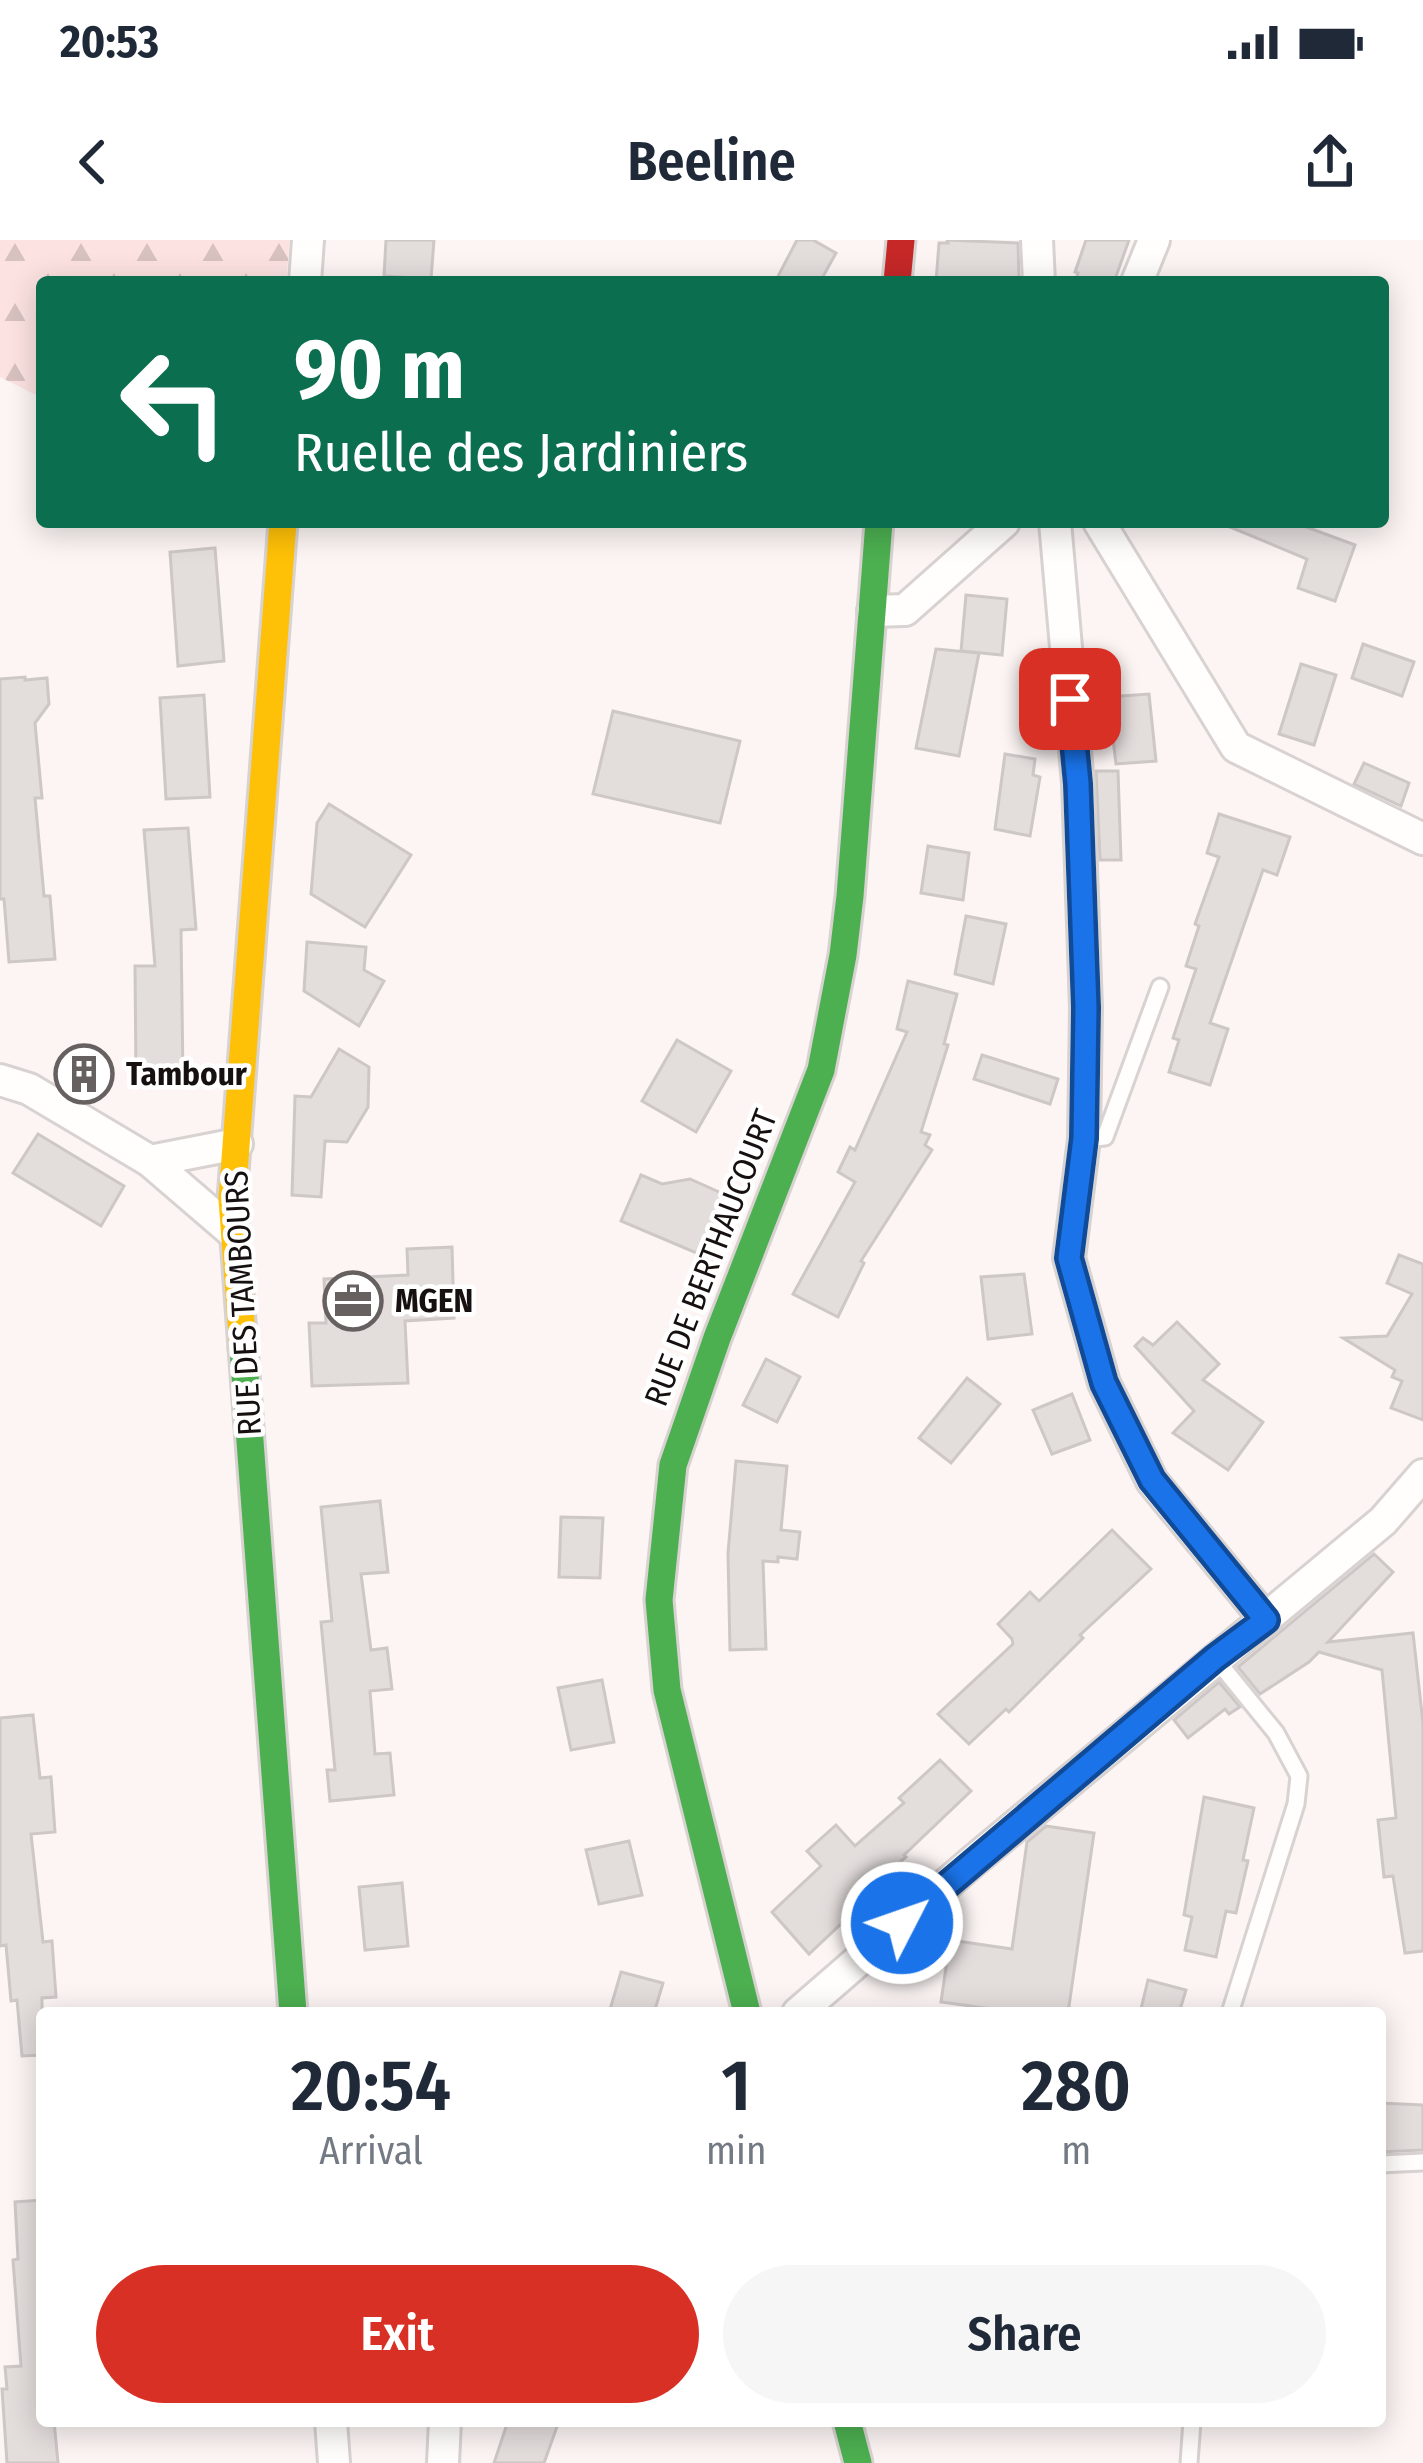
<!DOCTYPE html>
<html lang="en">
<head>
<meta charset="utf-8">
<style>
  body { margin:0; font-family:"Fira Sans Condensed",sans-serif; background:#f6f6f7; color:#1f2937; height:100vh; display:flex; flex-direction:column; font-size:45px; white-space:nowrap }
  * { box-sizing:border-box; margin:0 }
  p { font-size:39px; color:#747a83 }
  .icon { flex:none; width:66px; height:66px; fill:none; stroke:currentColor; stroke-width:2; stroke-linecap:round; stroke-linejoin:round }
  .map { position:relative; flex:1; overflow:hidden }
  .panel { position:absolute; left:36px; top:1767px; width:1350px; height:420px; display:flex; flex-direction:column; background:#fff; border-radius:12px; box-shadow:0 6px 30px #0003 }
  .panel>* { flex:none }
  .guide { position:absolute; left:36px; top:36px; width:1353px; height:252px; border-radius:12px; box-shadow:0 6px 30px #0003; background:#0b6e4f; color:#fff; overflow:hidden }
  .pin { position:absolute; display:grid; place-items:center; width:102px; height:102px; color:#fff; margin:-51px; border-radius:24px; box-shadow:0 6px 18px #0006 }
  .me { position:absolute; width:132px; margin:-66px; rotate:49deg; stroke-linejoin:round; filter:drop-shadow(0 0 9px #0008) }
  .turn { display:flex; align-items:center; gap:42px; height:252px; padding:0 60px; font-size:54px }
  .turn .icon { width:156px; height:156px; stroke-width:2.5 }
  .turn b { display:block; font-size:84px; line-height:102px }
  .eta { display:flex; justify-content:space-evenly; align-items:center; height:204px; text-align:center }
  .eta b { font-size:72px; font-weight:600; line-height:84px }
  .button { display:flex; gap:24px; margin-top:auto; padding:24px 60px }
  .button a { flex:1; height:138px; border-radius:72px; background:#d93025; color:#fff; font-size:48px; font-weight:600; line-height:138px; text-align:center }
  .button a+a { background:#f6f6f7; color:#1f2937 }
  .status { display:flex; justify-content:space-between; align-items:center; height:84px; padding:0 60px; background:#fff; direction:ltr }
  .status svg { height:33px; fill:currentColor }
  header { display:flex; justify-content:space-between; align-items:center; height:156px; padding:0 60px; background:#fff; font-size:54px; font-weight:600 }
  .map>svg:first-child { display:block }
  .forest { fill:url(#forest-firs) }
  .building { fill:#e3dddc; stroke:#cdc7c6; stroke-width:3 }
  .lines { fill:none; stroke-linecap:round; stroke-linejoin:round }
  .lane-casing { stroke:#d8d2d1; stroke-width:21 }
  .street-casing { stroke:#d8d2d1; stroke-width:36 }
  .fast-casing { stroke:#d8d2d1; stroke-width:33 }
  .slow-casing { stroke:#d8d2d1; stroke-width:33 }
  .jam-casing { stroke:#d8d2d1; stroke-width:33 }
  .lane { stroke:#fffefd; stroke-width:15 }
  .street { stroke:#fffefd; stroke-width:30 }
  .fast { stroke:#4caf50; stroke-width:27 }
  .slow { stroke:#ffc107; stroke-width:27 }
  .jam { stroke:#c62828; stroke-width:27 }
  .route-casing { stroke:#114b97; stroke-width:30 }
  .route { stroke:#1a73e8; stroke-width:21 }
  .labels { text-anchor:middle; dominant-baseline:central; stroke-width:9; stroke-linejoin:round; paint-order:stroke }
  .poi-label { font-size:33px; font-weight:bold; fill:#161110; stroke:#fff; text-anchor:start }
  .street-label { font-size:33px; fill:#161110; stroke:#fff }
</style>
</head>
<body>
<div class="status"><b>20:53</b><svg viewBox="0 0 49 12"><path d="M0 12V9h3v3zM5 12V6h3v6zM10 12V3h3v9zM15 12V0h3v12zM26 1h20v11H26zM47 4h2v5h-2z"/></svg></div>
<header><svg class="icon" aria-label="back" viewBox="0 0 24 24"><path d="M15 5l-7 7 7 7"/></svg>Beeline<svg class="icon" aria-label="share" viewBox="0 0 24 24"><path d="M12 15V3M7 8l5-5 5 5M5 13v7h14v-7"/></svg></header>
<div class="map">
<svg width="1423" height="2223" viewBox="0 0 1423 2223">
  <defs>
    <pattern id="forest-firs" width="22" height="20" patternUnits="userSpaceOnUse" patternTransform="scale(3)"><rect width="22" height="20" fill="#fce3e1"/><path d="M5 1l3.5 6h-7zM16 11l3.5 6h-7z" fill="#d7c2c0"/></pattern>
  </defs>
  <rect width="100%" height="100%" fill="#fcf5f4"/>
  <polygon class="forest" points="0,0 290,0 286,42 42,42 42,158 0,137"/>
  <g class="building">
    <polygon points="386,0 434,0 431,39 384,36"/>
    <polygon points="797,0 813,0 836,13 820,42 775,42"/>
    <polygon points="947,0 1018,3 1019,42 936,42 939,3 948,3"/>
    <polygon points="1086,0 1129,0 1114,42 1075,42 1078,33 1075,32"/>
    <polygon points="1218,282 1293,282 1355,305 1335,361 1298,348 1307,319"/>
    <polygon points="215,308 224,421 178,426 170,312"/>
    <polygon points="966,355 1007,359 1002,415 961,411"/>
    <polygon points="1363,404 1414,422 1402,456 1352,438"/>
    <polygon points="936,409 979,413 959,516 916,508"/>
    <polygon points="1301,424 1336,435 1314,505 1279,494"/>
    <polygon points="25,437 25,440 47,438 49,464 35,483 42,558 35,558 44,656 50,656 55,719 9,722 4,659 0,659 0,439"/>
    <polygon points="1149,454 1156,521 1116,524 1108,457"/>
    <polygon points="204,455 210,557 166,559 160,458"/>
    <polygon points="613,471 740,501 720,583 593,554"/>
    <polygon points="1005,514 1035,519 1033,535 1040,537 1030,596 995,589"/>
    <polygon points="1364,523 1409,543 1401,566 1354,544"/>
    <polygon points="1096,531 1118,531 1121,620 1100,620"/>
    <polygon points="329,564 411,615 365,687 311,654 317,583"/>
    <polygon points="1219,574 1290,597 1277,635 1263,630 1210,783 1228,789 1210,845 1169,832 1179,800 1173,798 1196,729 1186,726 1199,686 1195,684 1219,617 1207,613"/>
    <polygon points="188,588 196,689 181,690 183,838 136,837 135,726 155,726 144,590"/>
    <polygon points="928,606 969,613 963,660 921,653"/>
    <polygon points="966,676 1006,684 993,744 955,734"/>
    <polygon points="307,702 366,707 364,730 384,741 359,786 304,751"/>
    <polygon points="908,741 957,754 944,804 948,805 921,892 930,895 925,905 932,910 861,1021 864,1023 838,1077 793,1054 855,942 838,932 850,907 855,910 907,792 897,789"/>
    <polygon points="677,800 731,831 696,892 642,861"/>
    <polygon points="339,809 369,827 368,867 347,902 325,901 321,957 292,955 295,856 311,857"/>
    <polygon points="982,815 1058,839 1050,864 974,839"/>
    <polygon points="38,894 124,946 101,986 13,933"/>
    <polygon points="641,935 662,944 690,939 739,961 713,1020 621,981"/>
    <polygon points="452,1007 454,1078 405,1081 408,1143 312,1146 309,1083 326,1083 324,1039 408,1035 407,1009"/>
    <polygon points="1399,1015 1423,1024 1423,1180 1391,1168 1402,1141 1392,1137 1395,1130 1343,1098 1387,1096 1412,1054 1387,1043"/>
    <polygon points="1024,1034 1032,1094 988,1099 981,1037"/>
    <polygon points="1177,1082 1219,1124 1203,1140 1263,1182 1228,1230 1173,1193 1194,1171 1135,1106 1143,1098 1153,1105"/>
    <polygon points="766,1119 800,1137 777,1182 743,1165"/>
    <polygon points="967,1138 1000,1164 951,1223 919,1198"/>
    <polygon points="1072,1154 1090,1200 1052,1214 1033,1170"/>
    <polygon points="736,1221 787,1226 781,1290 800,1292 797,1319 778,1317 778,1322 763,1321 766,1409 730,1410 728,1313"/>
    <polygon points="380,1261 388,1332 361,1334 371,1410 387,1408 392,1449 370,1451 375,1514 390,1513 394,1555 330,1561 327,1530 335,1530 321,1382 332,1381 321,1267"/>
    <polygon points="561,1277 603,1278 600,1338 559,1337"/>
    <polygon points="1112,1290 1151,1329 1080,1395 1083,1398 1009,1472 1006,1469 969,1504 938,1474 1013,1404 1012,1399 998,1384 1030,1352 1039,1361"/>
    <polygon points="1374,1314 1393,1332 1328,1402 1413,1393 1423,1483 1423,1711 1405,1713 1393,1636 1384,1637 1378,1580 1396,1578 1382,1430 1319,1412 1309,1422 1260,1454 1238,1427"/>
    <polygon points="602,1440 614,1502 571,1510 558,1448"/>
    <polygon points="1219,1442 1240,1467 1229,1474 1225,1469 1188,1498 1174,1480"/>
    <polygon points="33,1475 40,1538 51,1537 55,1592 31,1594 43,1702 52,1701 56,1757 42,1758 42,1815 22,1816 17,1760 11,1761 6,1705 0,1706 0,1478"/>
    <polygon points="940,1520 971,1551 904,1615 906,1617 857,1660 862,1664 809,1714 772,1672 821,1626 807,1611 836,1585 855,1606 904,1563 899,1558"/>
    <polygon points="1204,1557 1254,1568 1243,1620 1248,1621 1236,1673 1226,1671 1216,1717 1185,1710 1192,1677 1184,1675"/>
    <polygon points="1046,1586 1094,1593 1068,1773 1022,1773 941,1762 950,1700 1012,1709 1027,1602"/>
    <polygon points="629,1601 642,1655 599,1664 586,1610"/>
    <polygon points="402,1643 408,1706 365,1710 359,1647"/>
    <polygon points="621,1732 663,1743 654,1773 609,1773"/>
    <polygon points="1148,1740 1186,1750 1179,1773 1140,1773"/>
    <polygon points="1380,1863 1423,1865 1423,1910 1380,1912"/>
    <polygon points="42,1960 42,2181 54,2181 58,2223 7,2223 2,2149 7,2149 5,2127 21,2126 13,2020 18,2019 15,1962"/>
    <polygon points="508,2181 559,2181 544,2223 494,2223"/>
  </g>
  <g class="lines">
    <defs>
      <g id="lane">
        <polyline points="1084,899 1105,897 1160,747"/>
        <polyline points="1215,1418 1276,1493 1299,1536 1296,1564 1230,1773"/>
        <polyline points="1380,1924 1423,1922"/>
        <polyline points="1189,2223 1192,2181"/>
      </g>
      <g id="street">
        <polyline points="1037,0 1039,42"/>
        <polyline points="305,42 308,0"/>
        <polyline points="1137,42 1154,0"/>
        <polyline points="1055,282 1078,544 1086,768 1084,899 1069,1018 1104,1143 1152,1241 1266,1380"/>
        <polyline points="1099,282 1236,507 1423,599"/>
        <polyline points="873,371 905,370 1004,282"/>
        <polyline points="0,840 29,849 150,921 235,994"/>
        <polyline points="150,921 237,904"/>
        <polyline points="798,1773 971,1623 1383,1281 1423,1235"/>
        <polyline points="331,2181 334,2223"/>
        <polyline points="443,2223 445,2181"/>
      </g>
      <g id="fast">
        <polyline points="243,1108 293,1773"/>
        <polyline points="747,1773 667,1450 659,1360 673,1225 717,1098 821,830 843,715 850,656 879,282"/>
        <polyline points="847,2181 858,2223"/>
      </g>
      <polyline id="slow" points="243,1108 232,959 283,282"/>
      <polyline id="jam" points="897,42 901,0"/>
    </defs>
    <use href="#lane" class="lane-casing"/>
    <use href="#street" class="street-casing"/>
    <use href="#fast" class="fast-casing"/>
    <use href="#slow" class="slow-casing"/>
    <use href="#jam" class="jam-casing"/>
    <use href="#lane" class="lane"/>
    <use href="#street" class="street"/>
    <use href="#fast" class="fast"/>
    <use href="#slow" class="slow"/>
    <use href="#jam" class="jam"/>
  </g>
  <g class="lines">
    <defs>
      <polyline id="route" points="902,1683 1215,1418 1266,1380 1152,1240 1104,1143 1069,1018 1084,898 1086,768 1078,544 1070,459"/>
    </defs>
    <use href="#route" class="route-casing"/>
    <use href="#route" class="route"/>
  </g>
  <defs>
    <symbol id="building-ring" viewBox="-11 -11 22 22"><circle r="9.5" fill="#fff" stroke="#666160" stroke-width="1.5"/><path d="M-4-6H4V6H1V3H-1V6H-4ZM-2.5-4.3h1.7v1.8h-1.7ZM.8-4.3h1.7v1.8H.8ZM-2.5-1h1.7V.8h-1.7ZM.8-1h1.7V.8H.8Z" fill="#666160"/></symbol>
    <symbol id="office-ring" viewBox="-11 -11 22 22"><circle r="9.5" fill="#fff" stroke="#666160" stroke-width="1.5"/><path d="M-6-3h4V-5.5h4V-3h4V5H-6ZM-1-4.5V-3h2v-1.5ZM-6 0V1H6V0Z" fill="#666160"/></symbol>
  </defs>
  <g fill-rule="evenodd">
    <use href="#building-ring" x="51" y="801" width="66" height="66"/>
    <use href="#office-ring" x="320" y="1028" width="66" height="66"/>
  </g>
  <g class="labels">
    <g class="poi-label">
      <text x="126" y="834">Tambour</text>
      <text x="395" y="1061">MGEN</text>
    </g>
    <g class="street-label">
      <text transform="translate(711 1018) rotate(-69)">RUE DE BERTHAUCOURT</text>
      <text transform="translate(243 1063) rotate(-93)">RUE DES TAMBOURS</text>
    </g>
  </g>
</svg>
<div class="pin" style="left:1070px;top:459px;background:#d93025"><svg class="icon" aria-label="arrive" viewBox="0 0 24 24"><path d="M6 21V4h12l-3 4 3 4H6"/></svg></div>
<svg class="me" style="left:902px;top:1683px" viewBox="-20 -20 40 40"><circle r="17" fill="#1a73e8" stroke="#fff" stroke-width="3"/><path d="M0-11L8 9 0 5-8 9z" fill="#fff"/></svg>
<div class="guide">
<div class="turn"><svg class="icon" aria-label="left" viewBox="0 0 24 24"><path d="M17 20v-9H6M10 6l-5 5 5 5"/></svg><div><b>90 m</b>Ruelle des Jardiniers</div></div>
</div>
<section class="panel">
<div class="eta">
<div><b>20:54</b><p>Arrival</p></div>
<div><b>1</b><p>min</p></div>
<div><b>280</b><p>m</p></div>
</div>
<div class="button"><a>Exit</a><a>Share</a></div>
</section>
</div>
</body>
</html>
